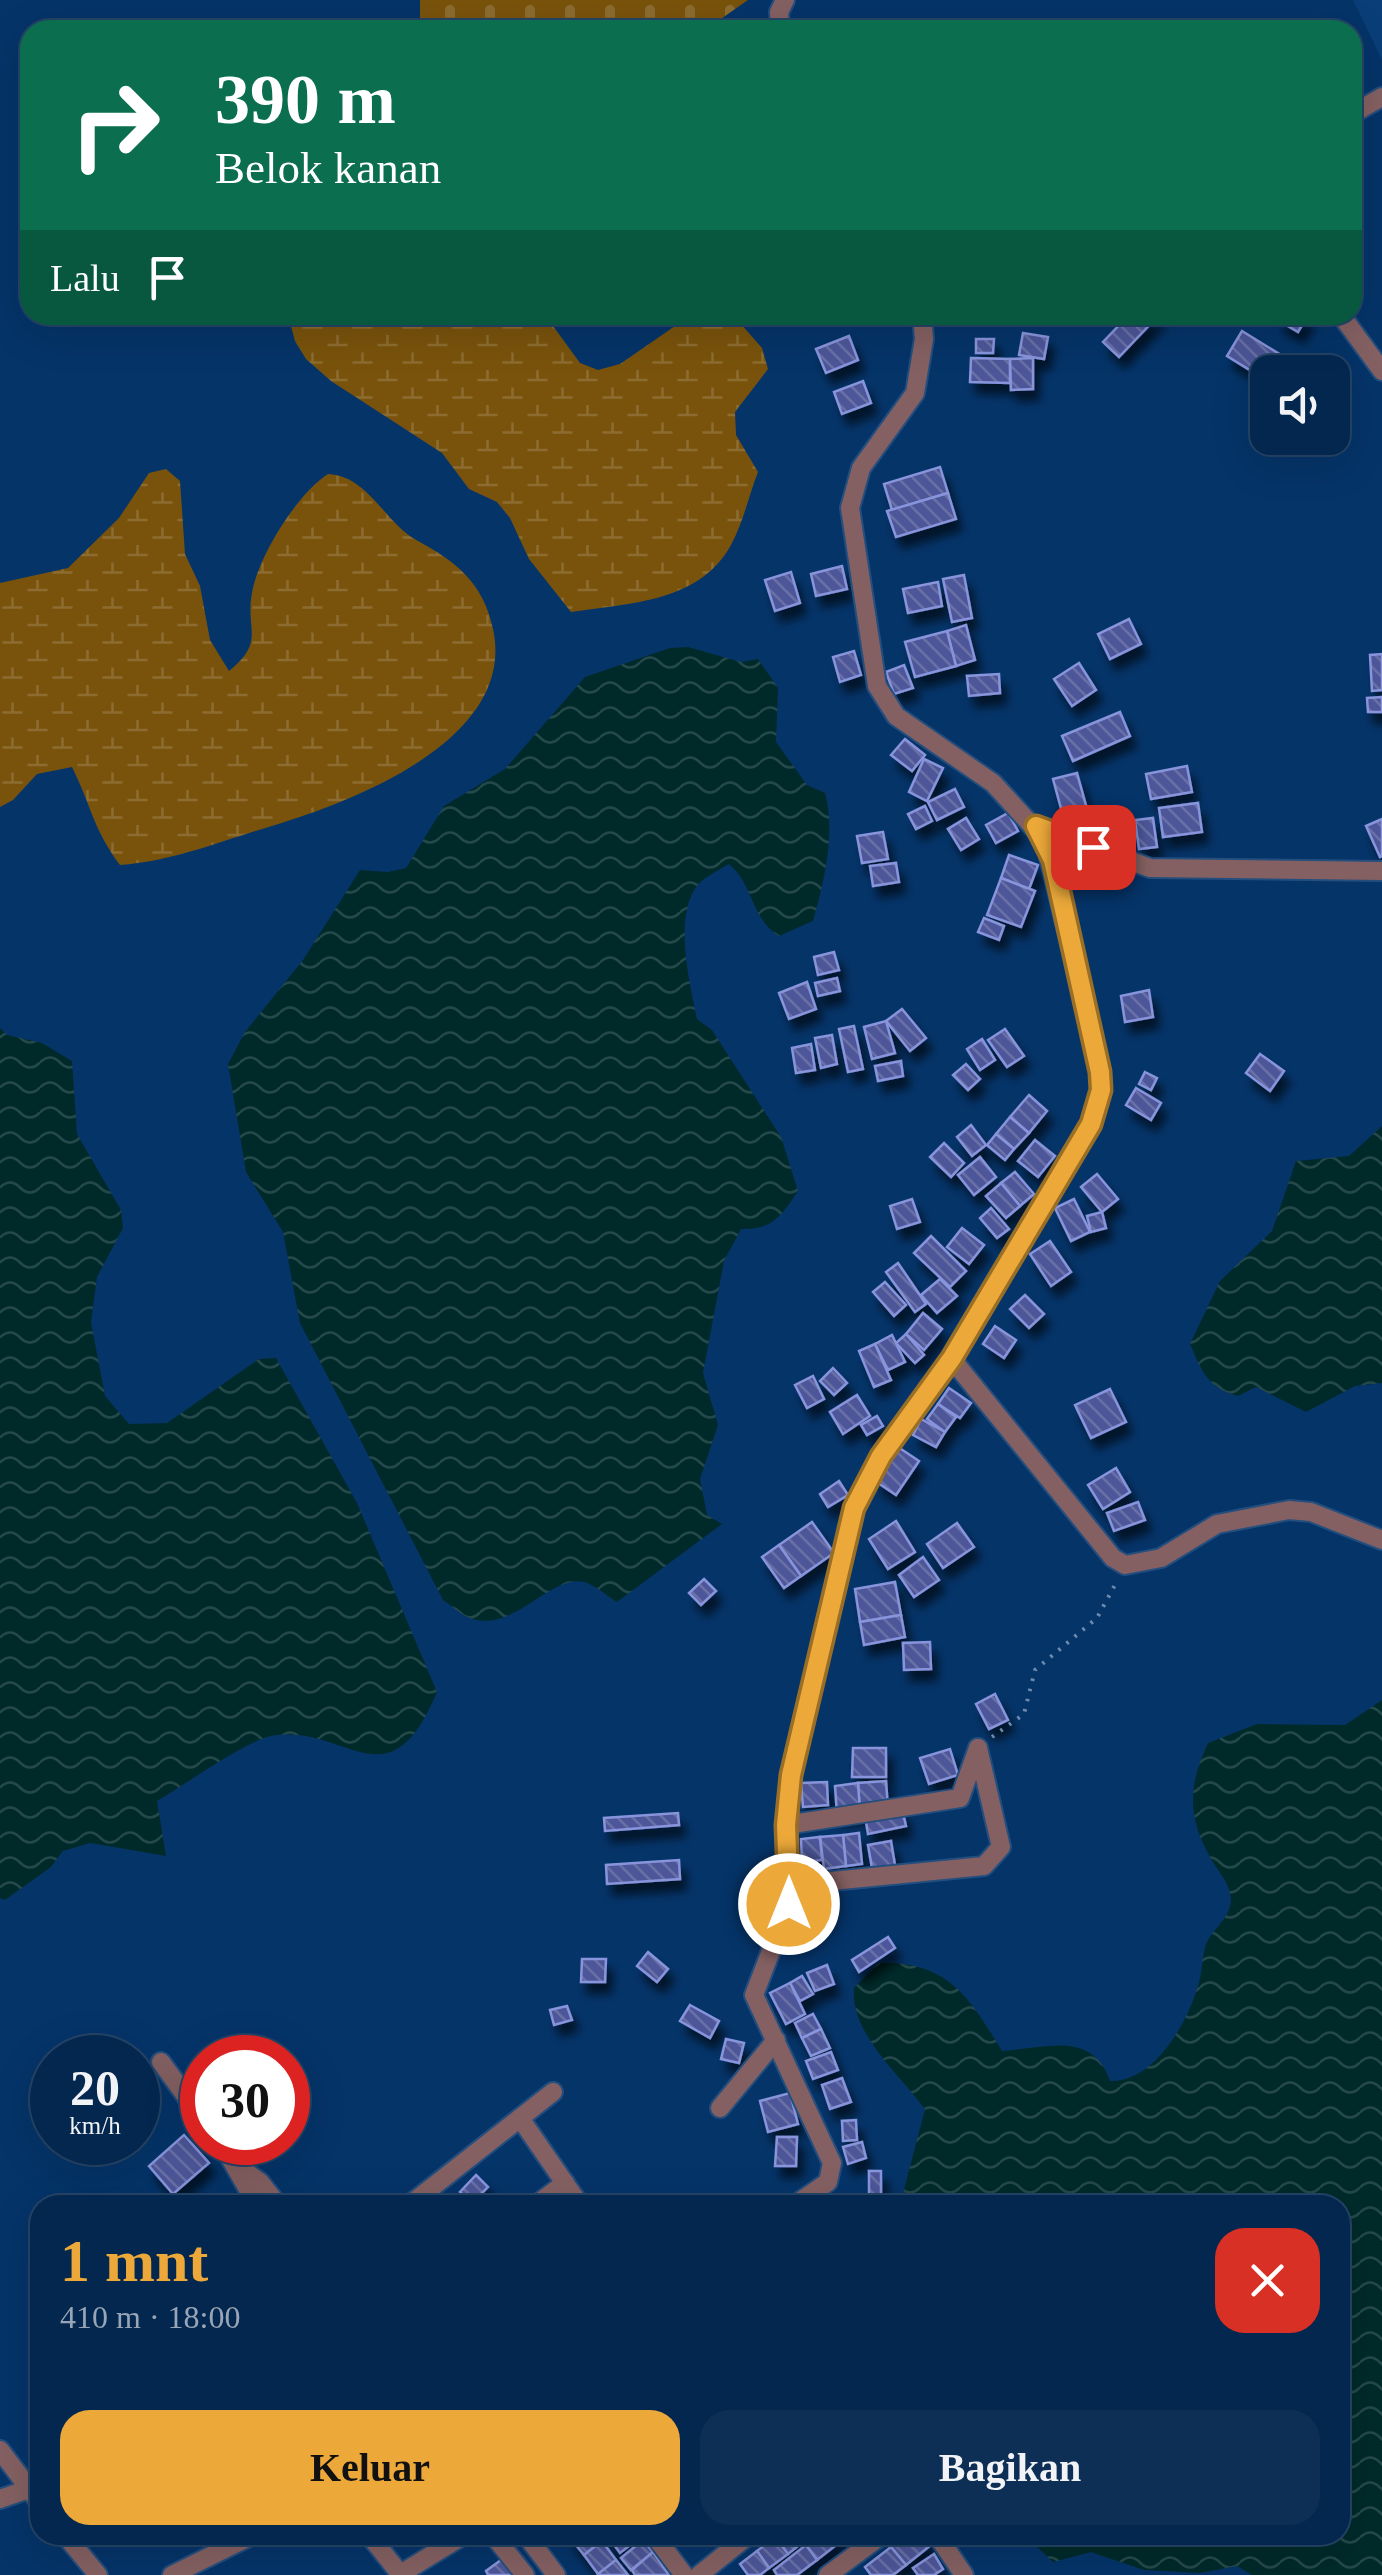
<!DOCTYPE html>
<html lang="id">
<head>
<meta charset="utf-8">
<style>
  body { margin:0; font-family:Georgia,serif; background:#0d2f56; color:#f1f3f6; height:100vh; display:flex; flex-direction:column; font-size:38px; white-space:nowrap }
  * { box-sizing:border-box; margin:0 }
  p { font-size:32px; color:#97a5b7 }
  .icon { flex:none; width:55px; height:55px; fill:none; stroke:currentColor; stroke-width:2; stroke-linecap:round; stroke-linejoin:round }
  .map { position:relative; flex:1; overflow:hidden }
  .panel { position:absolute; left:30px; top:2195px; width:1320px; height:350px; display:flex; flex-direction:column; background:#04274f; border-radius:30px; box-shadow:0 10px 40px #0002,0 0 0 2px #254466 }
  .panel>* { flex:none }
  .banner { position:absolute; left:20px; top:20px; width:1342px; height:305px; border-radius:30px; box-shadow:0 10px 40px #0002,0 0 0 2px #254466; background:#0b6e4f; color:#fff; overflow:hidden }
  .tools { position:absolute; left:1250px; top:355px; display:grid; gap:20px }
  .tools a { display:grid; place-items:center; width:100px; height:100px; border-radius:20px; background:#04274f; box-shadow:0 10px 40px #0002,0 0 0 2px #254466; font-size:50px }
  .speed { position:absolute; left:30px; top:2035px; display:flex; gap:20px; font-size:50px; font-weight:700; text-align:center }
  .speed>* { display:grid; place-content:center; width:130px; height:130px; border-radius:50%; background:#04274f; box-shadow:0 10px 40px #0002,0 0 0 2px #254466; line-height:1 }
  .speed small { font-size:25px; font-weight:400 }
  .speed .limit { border:15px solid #d22; background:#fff; color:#111 }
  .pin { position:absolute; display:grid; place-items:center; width:85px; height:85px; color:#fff; margin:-42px; border-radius:20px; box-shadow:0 5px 15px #0006 }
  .me { position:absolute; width:110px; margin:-55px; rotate:0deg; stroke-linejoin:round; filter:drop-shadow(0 0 8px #0008) }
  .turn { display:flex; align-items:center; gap:35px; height:210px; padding:0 30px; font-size:45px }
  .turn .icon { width:130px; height:130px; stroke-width:2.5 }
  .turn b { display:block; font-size:70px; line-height:85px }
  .then { display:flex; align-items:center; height:95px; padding:0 30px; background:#0003; gap:20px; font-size:38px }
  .round { display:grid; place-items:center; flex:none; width:105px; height:105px; border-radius:30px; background:#0d2f56 }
  .overview { display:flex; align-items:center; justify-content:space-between; height:170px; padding:0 30px }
  h1 { font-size:60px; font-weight:600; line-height:75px; color:#eca93a }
  .cta { display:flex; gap:20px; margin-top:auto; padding:20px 30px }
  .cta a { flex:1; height:115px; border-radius:30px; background:#eca93a; color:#111; font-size:40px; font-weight:600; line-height:115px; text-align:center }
  .cta a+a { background:#0d2f56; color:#f1f3f6 }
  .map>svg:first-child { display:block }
  .built { fill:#093e78 }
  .wetland { fill:url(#wetland-marsh) }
  .cemetery { fill:url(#cemetery-stones) }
  .water { fill:url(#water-waves) }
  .building { fill:url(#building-back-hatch); stroke:#8894db; stroke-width:2.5; filter:url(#shadow) }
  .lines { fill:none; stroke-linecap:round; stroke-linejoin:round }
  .street-casing { stroke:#244e7e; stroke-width:22 }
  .path { stroke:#6c8aad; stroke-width:4; stroke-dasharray:2.5 8; stroke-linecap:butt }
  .street { stroke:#846062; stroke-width:18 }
  .route-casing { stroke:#996e26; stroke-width:25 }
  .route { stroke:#eca93a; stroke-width:18 }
</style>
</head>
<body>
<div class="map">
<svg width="1382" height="2575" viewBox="0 0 1382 2575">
  <defs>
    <pattern id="wetland-marsh" width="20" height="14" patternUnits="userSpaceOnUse" patternTransform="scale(2.5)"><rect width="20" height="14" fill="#79530c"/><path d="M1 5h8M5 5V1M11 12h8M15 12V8" fill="none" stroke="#8c6c30"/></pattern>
    <pattern id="cemetery-stones" width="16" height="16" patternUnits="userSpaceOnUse" patternTransform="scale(2.5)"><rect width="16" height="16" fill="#79530c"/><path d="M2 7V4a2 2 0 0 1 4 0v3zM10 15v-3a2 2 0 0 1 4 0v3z" fill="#8c6c30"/></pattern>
    <pattern id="water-waves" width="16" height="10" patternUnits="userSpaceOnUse" patternTransform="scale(2.5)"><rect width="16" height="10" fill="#002a2a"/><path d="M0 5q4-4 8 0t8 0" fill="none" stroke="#25494a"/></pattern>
    <pattern id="building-back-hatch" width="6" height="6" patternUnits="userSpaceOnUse" patternTransform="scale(2.5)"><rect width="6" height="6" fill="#4e5798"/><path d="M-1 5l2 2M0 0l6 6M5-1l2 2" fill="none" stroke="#686fa7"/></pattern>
    <filter id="shadow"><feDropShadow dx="6" dy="11" stdDeviation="5" flood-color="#0009"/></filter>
  </defs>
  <rect width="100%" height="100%" fill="#053469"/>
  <polygon class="built" points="1353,0 1382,0 1382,60"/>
  <g class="wetland">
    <path d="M288,315H545L580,363L598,370L620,364L691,315H733L762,348L768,369L735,412L736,435L758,472C749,495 743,523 731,545C699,603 628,603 571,612L529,559L510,518L497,502L469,489L442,453L331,381L306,359L295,341Z"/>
    <path d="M166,469L180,481L185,554L200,586L210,640L229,671C266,641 245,630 252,593C258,556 298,493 328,474C369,476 385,524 418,541C457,562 483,583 493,629C517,738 357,800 275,825C223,840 175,861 120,865C93,829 91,805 72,767L37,774L13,800L0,807V583L68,568L119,518L149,473Z"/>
  </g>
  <polygon class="cemetery" points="420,0 748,0 705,30 420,30"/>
  <g class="water">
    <path d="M688,647L741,662L758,659L778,688L776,742L807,785L825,793C836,833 824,882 813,921L779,936C751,919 754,885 729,864C719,870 704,877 697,886C673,917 690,984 697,1019L712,1030L781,1137L798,1191C781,1216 773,1230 741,1229L724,1261L703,1373L718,1425L700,1479L707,1515L722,1524L617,1602C607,1596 594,1584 584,1582C551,1575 518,1628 476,1620C465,1618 453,1607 443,1600L300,1323L283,1232L246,1172L228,1064L245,1032L303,960L360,870L388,872L406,868L444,806L505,769L585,677L670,648Z"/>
    <path d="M0,1028L7,1035L42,1043L72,1061L77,1134L121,1210L123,1228L97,1277L91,1322L105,1396L129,1424L167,1423L259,1359L276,1358L357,1503L437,1692C388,1809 347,1723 271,1736C246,1741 183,1786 157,1801L166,1856L90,1843L63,1851L51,1867L5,1900L0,1898Z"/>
    <path d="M1382,1126V1383L1355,1386L1306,1412L1256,1387L1238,1396C1208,1388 1202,1372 1190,1344L1220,1281L1272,1231L1296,1161L1349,1156Z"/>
    <path d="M1382,1700V2575H1252L1237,2566L1200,2573L1144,2570L1091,2552L1053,2562L1024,2535H1340V2205H900L925,2109C899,2074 850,2033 854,1988L879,1963C949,1961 969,1997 1002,2051C1045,2048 1093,2030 1110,2081C1155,2083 1191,2018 1200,1978C1203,1966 1202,1951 1208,1940C1217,1925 1235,1913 1230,1893C1228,1882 1217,1869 1211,1859C1187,1817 1188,1786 1208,1743L1257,1724L1345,1725Z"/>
  </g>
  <g class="building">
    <polygon points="1129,315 1159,315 1119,357 1103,342"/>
    <polygon points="1281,315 1308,315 1298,332 1278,320"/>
    <polygon points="1242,331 1281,355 1266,380 1227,356"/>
    <polygon points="1023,333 1048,337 1044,359 1019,355"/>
    <polygon points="849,336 858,360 826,373 816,349"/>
    <polygon points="976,339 994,339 993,353 976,353"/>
    <polygon points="971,358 1010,359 1010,383 970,382"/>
    <polygon points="1033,358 1033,389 1011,390 1010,359"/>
    <polygon points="863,381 871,403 842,414 834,392"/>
    <polygon points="940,467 948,493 892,510 884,484"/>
    <polygon points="948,493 956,519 896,537 887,511"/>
    <polygon points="842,566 847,589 816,596 811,574"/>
    <polygon points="791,572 800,603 775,611 765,580"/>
    <polygon points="964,575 972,618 952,622 943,579"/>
    <polygon points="938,582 942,606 908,613 903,589"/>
    <polygon points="1129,619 1141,644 1110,659 1098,634"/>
    <polygon points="966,625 975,660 956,666 947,631"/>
    <polygon points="947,631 956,666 915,677 905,642"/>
    <polygon points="854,651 861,675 840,682 833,657"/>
    <polygon points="1382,654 1382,690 1372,691 1370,655"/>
    <polygon points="1079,663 1096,690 1072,706 1054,679"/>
    <polygon points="904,665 913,688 894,694 886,672"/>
    <polygon points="999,674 1000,693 969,696 967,676"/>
    <polygon points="1382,697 1382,712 1368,712 1367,698"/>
    <polygon points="1120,712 1130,736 1073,761 1062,736"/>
    <polygon points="905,739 925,755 912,771 891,755"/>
    <polygon points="924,759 943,768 927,801 909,792"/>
    <polygon points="1187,766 1192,792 1151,799 1146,774"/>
    <polygon points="1077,773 1087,809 1063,816 1053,779"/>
    <polygon points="955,789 964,807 937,820 928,802"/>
    <polygon points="1198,803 1202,832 1163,837 1159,808"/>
    <polygon points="925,806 932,821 916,829 908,814"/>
    <polygon points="1008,813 1018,831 996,843 986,825"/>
    <polygon points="966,818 979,839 961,850 948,829"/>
    <polygon points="1153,818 1157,847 1139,849 1135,820"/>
    <polygon points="1382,819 1382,856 1380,857 1366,826"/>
    <polygon points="883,832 888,859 862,863 857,836"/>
    <polygon points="1009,855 1038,865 1029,889 1001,878"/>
    <polygon points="896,863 899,882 873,886 870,866"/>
    <polygon points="1001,878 1035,891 1021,927 987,915"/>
    <polygon points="984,918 1004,926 999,940 978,932"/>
    <polygon points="834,952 839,970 818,975 814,957"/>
    <polygon points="837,978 840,991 818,996 815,983"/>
    <polygon points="807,982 816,1009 789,1019 779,993"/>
    <polygon points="1149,990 1153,1017 1125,1022 1121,996"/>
    <polygon points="902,1009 926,1038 910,1051 886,1021"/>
    <polygon points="886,1021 895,1053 872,1059 864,1027"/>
    <polygon points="854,1026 863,1069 848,1072 839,1029"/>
    <polygon points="1005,1029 1024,1056 1007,1067 988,1040"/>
    <polygon points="832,1035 837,1064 821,1068 815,1038"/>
    <polygon points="982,1039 995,1060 980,1070 967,1049"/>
    <polygon points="811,1044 815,1070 796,1073 792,1048"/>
    <polygon points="1260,1054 1284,1071 1270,1091 1246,1073"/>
    <polygon points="901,1061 903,1076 878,1081 875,1066"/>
    <polygon points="966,1064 980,1079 968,1090 953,1075"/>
    <polygon points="1145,1072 1157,1078 1151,1090 1139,1084"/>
    <polygon points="1136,1088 1161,1103 1151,1120 1126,1105"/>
    <polygon points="1029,1095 1047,1111 1029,1133 1010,1117"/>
    <polygon points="1010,1117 1029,1133 1014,1149 996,1134"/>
    <polygon points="971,1125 986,1145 972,1156 957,1137"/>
    <polygon points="996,1134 1014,1149 1005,1160 987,1145"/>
    <polygon points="1035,1140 1055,1156 1038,1177 1018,1161"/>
    <polygon points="944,1143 964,1163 951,1177 930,1157"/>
    <polygon points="980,1157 996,1177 974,1195 958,1175"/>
    <polygon points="1015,1172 1034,1194 1020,1206 1001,1183"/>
    <polygon points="1097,1174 1118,1199 1102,1212 1081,1187"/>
    <polygon points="1001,1183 1020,1206 1006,1218 986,1196"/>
    <polygon points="912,1199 920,1222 897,1229 890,1206"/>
    <polygon points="1074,1199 1090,1232 1071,1241 1055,1208"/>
    <polygon points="991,1208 1009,1229 997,1238 980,1218"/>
    <polygon points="1102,1212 1106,1228 1091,1232 1087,1216"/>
    <polygon points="962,1228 984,1245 969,1264 947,1247"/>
    <polygon points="931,1236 966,1271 950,1287 914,1253"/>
    <polygon points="1050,1241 1071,1272 1051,1286 1030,1254"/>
    <polygon points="898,1263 926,1304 915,1312 886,1272"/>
    <polygon points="940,1279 957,1296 937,1313 921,1295"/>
    <polygon points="885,1282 906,1305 894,1316 873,1292"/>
    <polygon points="1025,1295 1044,1314 1029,1328 1010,1309"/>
    <polygon points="923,1313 942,1329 924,1350 906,1334"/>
    <polygon points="995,1326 1016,1340 1004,1358 983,1344"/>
    <polygon points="906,1334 924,1355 915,1363 896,1343"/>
    <polygon points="892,1335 905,1362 888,1370 875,1344"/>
    <polygon points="875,1344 891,1380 874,1387 859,1351"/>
    <polygon points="833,1368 847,1383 834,1395 820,1381"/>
    <polygon points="813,1376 824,1399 807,1408 795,1385"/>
    <polygon points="949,1388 971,1403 960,1418 938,1404"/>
    <polygon points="1110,1389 1126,1422 1091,1438 1075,1405"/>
    <polygon points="857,1395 870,1416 843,1434 830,1412"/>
    <polygon points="938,1404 956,1417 945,1432 927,1419"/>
    <polygon points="877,1416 883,1426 867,1435 861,1425"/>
    <polygon points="921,1419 945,1432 936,1447 913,1435"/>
    <polygon points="898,1447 919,1461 896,1495 875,1481"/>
    <polygon points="1116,1468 1130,1492 1103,1509 1088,1485"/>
    <polygon points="839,1481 848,1495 828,1507 820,1494"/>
    <polygon points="1138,1502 1145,1520 1114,1531 1107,1513"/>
    <polygon points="896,1521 915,1552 888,1569 869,1539"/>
    <polygon points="812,1522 834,1553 801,1576 779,1545"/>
    <polygon points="957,1523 974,1547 943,1568 927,1544"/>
    <polygon points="779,1545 801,1576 784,1588 762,1557"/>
    <polygon points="923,1557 939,1580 914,1597 899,1575"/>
    <polygon points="704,1579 716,1591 701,1605 689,1593"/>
    <polygon points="895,1582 901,1615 860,1622 855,1589"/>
    <polygon points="901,1615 905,1637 864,1645 860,1622"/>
    <polygon points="930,1642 931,1669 904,1670 903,1643"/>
    <polygon points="995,1694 1008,1720 989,1729 976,1704"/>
    <polygon points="853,1748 886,1748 886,1777 852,1777"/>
    <polygon points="950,1749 958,1775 929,1784 920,1758"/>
    <polygon points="886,1781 888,1809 860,1812 858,1783"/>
    <polygon points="827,1782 828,1805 803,1807 801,1783"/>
    <polygon points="858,1783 860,1812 837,1814 835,1786"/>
    <polygon points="902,1808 906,1826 868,1834 865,1816"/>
    <polygon points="678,1813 679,1825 605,1831 604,1818"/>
    <polygon points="859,1833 862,1864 846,1866 843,1835"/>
    <polygon points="843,1835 846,1866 824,1869 820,1837"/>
    <polygon points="820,1837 822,1860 802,1862 801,1839"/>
    <polygon points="891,1841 895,1865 872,1868 868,1845"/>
    <polygon points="679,1860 680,1879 607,1884 606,1865"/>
    <polygon points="888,1937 895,1948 859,1972 852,1960"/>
    <polygon points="648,1952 668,1969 657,1982 637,1966"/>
    <polygon points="582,1959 606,1959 605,1982 581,1982"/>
    <polygon points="827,1965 834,1984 815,1991 807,1973"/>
    <polygon points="802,1976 813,1994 800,2001 790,1983"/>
    <polygon points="790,1983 805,2014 786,2024 770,1993"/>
    <polygon points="690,2005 719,2021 710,2038 680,2021"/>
    <polygon points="567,2006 572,2020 554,2025 550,2010"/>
    <polygon points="813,2014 821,2029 802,2038 795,2023"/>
    <polygon points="821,2029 830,2048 811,2056 802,2038"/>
    <polygon points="726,2039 744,2043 739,2063 721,2059"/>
    <polygon points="831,2052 838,2070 813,2079 806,2061"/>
    <polygon points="842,2078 851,2102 830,2109 822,2085"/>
    <polygon points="790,2093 798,2124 768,2132 760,2101"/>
    <polygon points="856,2120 857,2140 843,2141 842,2121"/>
    <polygon points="184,2135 209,2163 173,2194 149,2166"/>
    <polygon points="777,2137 797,2137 796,2166 775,2166"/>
    <polygon points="862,2142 866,2158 848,2164 843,2147"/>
    <rect x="869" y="2171" width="12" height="24"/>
    <polygon points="476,2175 488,2187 472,2203 460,2192"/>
    <polygon points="568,2535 597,2535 602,2541 584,2555"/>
    <polygon points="607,2535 635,2535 638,2539 620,2553"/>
    <polygon points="779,2535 797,2535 803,2542 788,2554 775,2537"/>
    <polygon points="819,2535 849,2535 817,2560 806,2545"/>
    <polygon points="906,2535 923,2535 931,2545 906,2565 891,2547"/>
    <polygon points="775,2537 788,2554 769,2568 757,2551"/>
    <polygon points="643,2540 653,2552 631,2570 621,2558"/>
    <polygon points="602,2541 616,2560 598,2574 584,2555"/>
    <polygon points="806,2545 817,2560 797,2575 777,2575 774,2570"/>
    <polygon points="891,2547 906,2565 893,2575 871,2575 865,2567"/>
    <polygon points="757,2551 769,2568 760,2575 748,2575 740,2564"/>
    <polygon points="653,2552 669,2575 635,2575 632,2570"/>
    <polygon points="934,2554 943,2569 934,2575 918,2575 913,2568"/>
    <polygon points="501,2560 513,2575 488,2575 486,2571"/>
    <polygon points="616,2560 628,2575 599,2575 598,2574"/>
  </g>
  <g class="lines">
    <defs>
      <g id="street">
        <polyline points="780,30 779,12 785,0"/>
        <polyline points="1352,114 1382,97"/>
        <polyline points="1341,315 1382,371"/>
        <polyline points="1037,826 1150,868 1382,871"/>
        <polyline points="951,1358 1113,1558 1125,1565 1161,1558 1217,1524 1289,1510 1311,1512 1382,1540"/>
        <polyline points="786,1825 960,1798 978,1748"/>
        <polyline points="791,1885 984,1866 1001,1847 978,1748"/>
        <polyline points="161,2062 202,2118"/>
        <polyline points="720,2108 776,2040"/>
        <polyline points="520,2118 580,2205"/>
        <polyline points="221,2142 257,2205"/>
        <polyline points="239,2167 260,2182 278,2205"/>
        <polyline points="412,2203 553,2092"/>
        <polyline points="536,2205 565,2183"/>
        <polyline points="795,2205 828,2182 832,2163 754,1995 789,1904 786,1825 791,1775 853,1508 881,1455 951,1358 1091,1124 1101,1090 1101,1072 1045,840 993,783 896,716 877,686 850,508 861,468 915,393 924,339 922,315"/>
        <polyline points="0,2450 40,2503"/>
        <polyline points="0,2499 40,2485"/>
        <polyline points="65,2535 98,2575"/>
        <polyline points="369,2535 401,2575"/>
        <polyline points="493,2535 525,2575"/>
        <polyline points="526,2535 556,2575"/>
        <polyline points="654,2535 684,2575"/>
        <polyline points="937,2535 964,2575"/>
        <polyline points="172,2575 253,2535"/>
        <polyline points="399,2575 464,2535"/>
        <polyline points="699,2575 749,2535"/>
        <polyline points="828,2575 882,2535"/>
      </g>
    </defs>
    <use href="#street" class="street-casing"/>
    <polyline class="path" points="992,1737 1024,1714 1035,1670 1097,1618 1116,1583"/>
    <use href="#street" class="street"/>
  </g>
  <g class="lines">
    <defs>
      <polyline id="route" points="789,1904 786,1825 791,1775 854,1508 881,1456 952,1358 1091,1124 1101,1090 1100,1072 1053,860 1036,826 1093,847"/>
    </defs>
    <use href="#route" class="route-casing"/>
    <use href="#route" class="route"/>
  </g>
</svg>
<div class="tools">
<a><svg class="icon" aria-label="sound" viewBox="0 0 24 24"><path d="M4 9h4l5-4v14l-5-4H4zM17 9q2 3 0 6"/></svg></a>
</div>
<div class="speed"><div>20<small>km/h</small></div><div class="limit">30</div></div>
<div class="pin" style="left:1093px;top:847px;background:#d93025"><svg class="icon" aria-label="arrive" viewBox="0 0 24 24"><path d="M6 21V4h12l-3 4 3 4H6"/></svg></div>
<svg class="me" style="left:789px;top:1904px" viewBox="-20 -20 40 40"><circle r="17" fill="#eca93a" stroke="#fff" stroke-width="3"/><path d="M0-11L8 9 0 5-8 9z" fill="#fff"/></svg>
<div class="banner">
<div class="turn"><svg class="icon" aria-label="right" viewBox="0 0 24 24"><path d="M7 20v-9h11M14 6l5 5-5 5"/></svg><div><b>390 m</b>Belok kanan</div></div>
<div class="then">Lalu<svg class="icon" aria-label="arrive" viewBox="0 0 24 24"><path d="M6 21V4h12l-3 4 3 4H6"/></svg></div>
</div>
<section class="panel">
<div class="overview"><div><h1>1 mnt</h1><p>410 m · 18:00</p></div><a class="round" style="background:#d93025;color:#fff"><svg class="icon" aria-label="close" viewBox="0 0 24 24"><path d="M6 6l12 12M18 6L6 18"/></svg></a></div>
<div class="cta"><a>Keluar</a><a>Bagikan</a></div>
</section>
</div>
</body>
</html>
